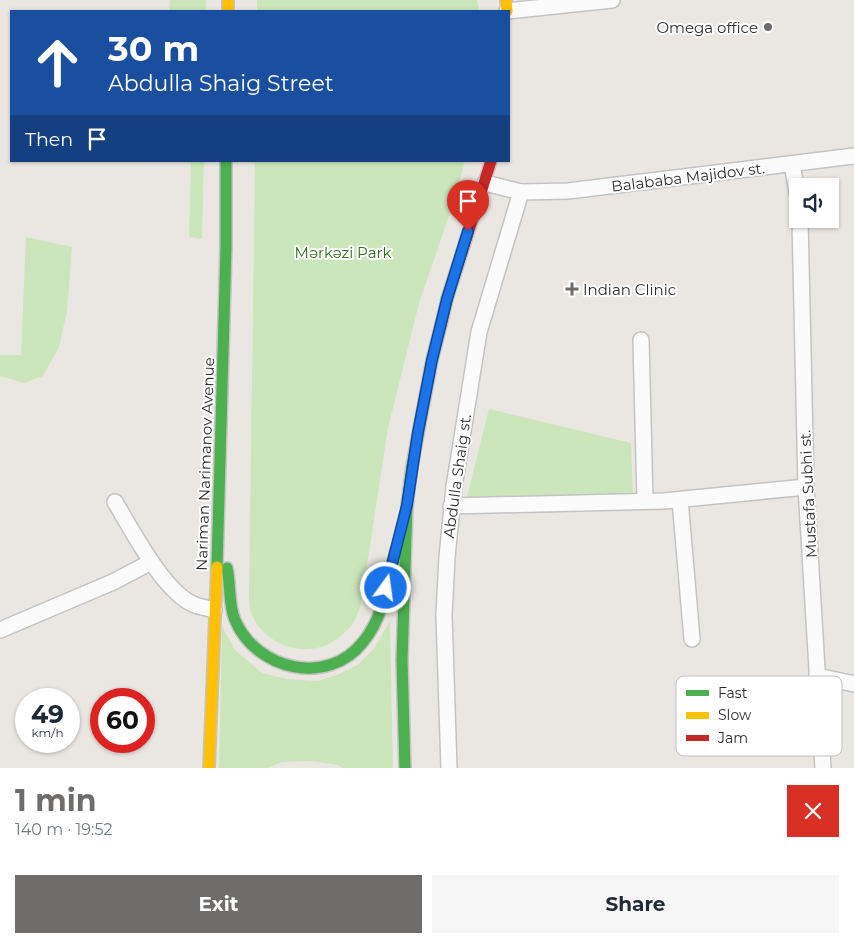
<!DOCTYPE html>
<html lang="en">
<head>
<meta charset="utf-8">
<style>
  body { margin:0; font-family:Montserrat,sans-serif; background:#f6f6f7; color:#1f2937; height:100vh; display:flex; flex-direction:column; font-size:19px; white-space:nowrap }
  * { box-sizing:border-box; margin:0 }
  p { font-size:16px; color:#747a83 }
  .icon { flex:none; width:28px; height:28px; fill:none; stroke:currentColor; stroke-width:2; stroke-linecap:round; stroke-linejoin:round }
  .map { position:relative; height:768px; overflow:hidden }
  .sheet { display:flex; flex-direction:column; background:#fff; flex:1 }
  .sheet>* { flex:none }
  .guide { position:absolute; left:10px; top:10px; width:500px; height:152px; border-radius:0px; box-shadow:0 1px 4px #0004; background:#1a4fa0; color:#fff; overflow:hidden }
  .fabs { position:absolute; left:789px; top:178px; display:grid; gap:10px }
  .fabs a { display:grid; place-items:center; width:50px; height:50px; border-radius:0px; background:#fff; box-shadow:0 1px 4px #0004; font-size:25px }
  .speed { position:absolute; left:15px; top:688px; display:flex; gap:10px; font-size:25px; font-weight:700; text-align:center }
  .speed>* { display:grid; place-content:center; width:65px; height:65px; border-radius:50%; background:#fff; box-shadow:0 1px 4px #0004; line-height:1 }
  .speed small { font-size:12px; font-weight:400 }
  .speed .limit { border:8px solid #d22; background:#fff; color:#111 }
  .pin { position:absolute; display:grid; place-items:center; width:42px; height:42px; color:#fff; margin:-51px -21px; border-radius:50% 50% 50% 0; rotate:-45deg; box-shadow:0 0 5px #0007 }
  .pin .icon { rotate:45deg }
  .me { position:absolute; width:55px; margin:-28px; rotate:14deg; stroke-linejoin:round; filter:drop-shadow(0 0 4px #0008) }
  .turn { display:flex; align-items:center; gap:18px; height:105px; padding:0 15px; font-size:22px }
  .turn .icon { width:65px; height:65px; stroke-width:2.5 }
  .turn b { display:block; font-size:35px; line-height:42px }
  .then { display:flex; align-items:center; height:48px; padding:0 15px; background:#0003; gap:10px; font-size:19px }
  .round { display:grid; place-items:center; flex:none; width:52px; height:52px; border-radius:0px; background:#f6f6f7 }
  .headline { display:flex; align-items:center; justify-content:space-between; height:85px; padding:0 15px }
  h1 { font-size:30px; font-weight:700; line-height:38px; color:#6e6d6c }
  .action { display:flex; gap:10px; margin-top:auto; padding:10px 15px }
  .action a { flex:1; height:58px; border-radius:0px; background:#6e6d6c; color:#fff; font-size:20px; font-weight:700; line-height:58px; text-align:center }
  .action a+a { background:#f6f6f7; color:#1f2937 }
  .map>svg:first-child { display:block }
  .green { fill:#cce6bb }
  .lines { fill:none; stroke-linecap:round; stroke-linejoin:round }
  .street-casing { stroke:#c4c3c3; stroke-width:18 }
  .fast-casing { stroke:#c6c4c2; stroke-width:14 }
  .slow-casing { stroke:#c6c4c2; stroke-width:14 }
  .jam-casing { stroke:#c6c4c2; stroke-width:14 }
  .street { stroke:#fcfbfb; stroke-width:15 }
  .fast { stroke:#4caf50; stroke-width:11 }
  .slow { stroke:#ffc107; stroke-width:11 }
  .jam { stroke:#c62828; stroke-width:11 }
  .route-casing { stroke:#114b97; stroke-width:12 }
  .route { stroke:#1a73e8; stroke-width:9 }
  .poi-dot { fill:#6e6d6c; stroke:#fff; stroke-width:2 }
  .labels { text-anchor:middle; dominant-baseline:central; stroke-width:4; stroke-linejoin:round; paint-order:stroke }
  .poi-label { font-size:15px; fill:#2c2c2c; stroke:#fff; text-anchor:end }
  .street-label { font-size:15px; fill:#2c2c2c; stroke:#fff }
  .park-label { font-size:15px; fill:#2b6c1a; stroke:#fff }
  .key { fill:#fff; stroke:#c0c0c0; stroke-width:1 }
  .key-label { font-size:14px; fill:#2c2c2c }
</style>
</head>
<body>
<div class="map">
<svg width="854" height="768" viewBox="0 0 854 768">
  <rect width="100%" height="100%" fill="#eae7e2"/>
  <g class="green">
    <polygon points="170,0 206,0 206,11 169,11"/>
    <polygon points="257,0 477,0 479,11 257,11"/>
    <polygon points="191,161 204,161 202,239 189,237"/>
    <path d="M255,161H465L452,207L419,303L388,428L361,605C358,612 356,620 351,626C343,635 330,646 317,648C289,654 257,636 250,609C249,604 249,598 249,593Z"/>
    <polygon points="26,237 72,247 67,311 59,347 43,376 24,383 0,376 0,355 21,355"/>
    <polygon points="489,409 631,443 633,498 467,497"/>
    <polygon points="390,621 393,768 342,768 338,765 312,761 282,762 268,768 219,768 222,626 235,650 262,673 287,679 318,681 339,674 359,664 375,647"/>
  </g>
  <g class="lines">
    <defs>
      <g id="street">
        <polyline points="507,11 612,0"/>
        <polyline points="792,164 798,198"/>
        <polyline points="485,183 521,192 568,191 854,156"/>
        <polyline points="800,219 806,487 823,768"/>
        <polyline points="641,340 645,501"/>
        <polyline points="680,500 692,639"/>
        <path d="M115,502C132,530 164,593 195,605C201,607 207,608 214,610"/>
        <polyline points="451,506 664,501 806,487"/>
        <polyline points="0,630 113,582 151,562"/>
        <polyline points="817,676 854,684"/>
        <polyline points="449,768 444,615 447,557 454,487 479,332 521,192"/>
      </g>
      <g id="fast">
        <polyline points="217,567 226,247 226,161"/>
        <path d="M227,568C231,585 228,604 235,620C256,670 328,687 363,642C384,617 388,581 396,550"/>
        <polyline points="405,768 402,660 407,505 412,466 432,360 441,325"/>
      </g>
      <g id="slow">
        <polyline points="228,0 228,11"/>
        <polyline points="506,0 507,11"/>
        <polyline points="209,768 217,567"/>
      </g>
      <polyline id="jam" points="441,325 447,299 491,161"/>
    </defs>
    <use href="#street" class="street-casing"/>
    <use href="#fast" class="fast-casing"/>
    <use href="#slow" class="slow-casing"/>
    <use href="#jam" class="jam-casing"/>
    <use href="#street" class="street"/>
    <use href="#fast" class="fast"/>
    <use href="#slow" class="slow"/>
    <use href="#jam" class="jam"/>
  </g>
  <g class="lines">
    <defs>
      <polyline id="route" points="386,588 407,505 418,432 432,360 447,299 468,231"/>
    </defs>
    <use href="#route" class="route-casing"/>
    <use href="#route" class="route"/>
  </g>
  <g class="poi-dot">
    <circle cx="768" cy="27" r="5"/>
    <path d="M569.5 281.5h5v5h5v5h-5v5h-5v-5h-5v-5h5z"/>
  </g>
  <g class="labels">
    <g class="poi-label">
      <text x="758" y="27">Omega office</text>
      <text x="583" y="289" text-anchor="start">Indian Clinic</text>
    </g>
    <g class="street-label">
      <text transform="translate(688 177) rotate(-7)">Balababa Majidov st.</text>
      <text transform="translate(205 464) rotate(-88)">Nariman Narimanov Avenue</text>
      <text transform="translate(457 476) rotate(-82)">Abdulla Shaig st.</text>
      <text transform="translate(808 494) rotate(-93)">Mustafa Subhi st.</text>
    </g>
    <g class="park-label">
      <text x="343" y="252">Mərkəzi Park</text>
    </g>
  </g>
  <rect x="676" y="676" width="166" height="80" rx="8" class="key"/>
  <rect x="686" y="690" width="23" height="6" fill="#4caf50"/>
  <rect x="686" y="712" width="23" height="7" fill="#ffc107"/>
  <rect x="686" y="735" width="23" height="6" fill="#c62828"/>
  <g class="key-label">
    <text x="718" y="698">Fast</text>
    <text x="718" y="720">Slow</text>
    <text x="718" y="743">Jam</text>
  </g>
</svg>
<div class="fabs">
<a><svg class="icon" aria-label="sound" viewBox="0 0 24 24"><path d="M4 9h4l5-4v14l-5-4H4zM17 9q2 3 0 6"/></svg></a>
</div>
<div class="speed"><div>49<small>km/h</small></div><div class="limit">60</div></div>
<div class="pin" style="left:468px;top:231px;background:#d93025"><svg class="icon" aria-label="arrive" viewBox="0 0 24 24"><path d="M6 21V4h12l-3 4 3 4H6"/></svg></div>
<svg class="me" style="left:386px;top:588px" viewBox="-20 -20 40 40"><circle r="17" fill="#1a73e8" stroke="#fff" stroke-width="3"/><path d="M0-11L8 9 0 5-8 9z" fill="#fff"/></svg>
<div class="guide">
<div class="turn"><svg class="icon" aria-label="ahead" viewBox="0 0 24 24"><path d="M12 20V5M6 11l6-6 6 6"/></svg><div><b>30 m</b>Abdulla Shaig Street</div></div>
<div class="then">Then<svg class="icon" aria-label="arrive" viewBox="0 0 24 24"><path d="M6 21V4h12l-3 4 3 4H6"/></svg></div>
</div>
</div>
<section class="sheet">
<div class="headline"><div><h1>1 min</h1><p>140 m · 19:52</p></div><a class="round" style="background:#d93025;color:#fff"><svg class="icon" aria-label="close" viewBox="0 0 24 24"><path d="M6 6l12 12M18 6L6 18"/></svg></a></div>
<div class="action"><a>Exit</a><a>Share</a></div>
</section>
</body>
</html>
